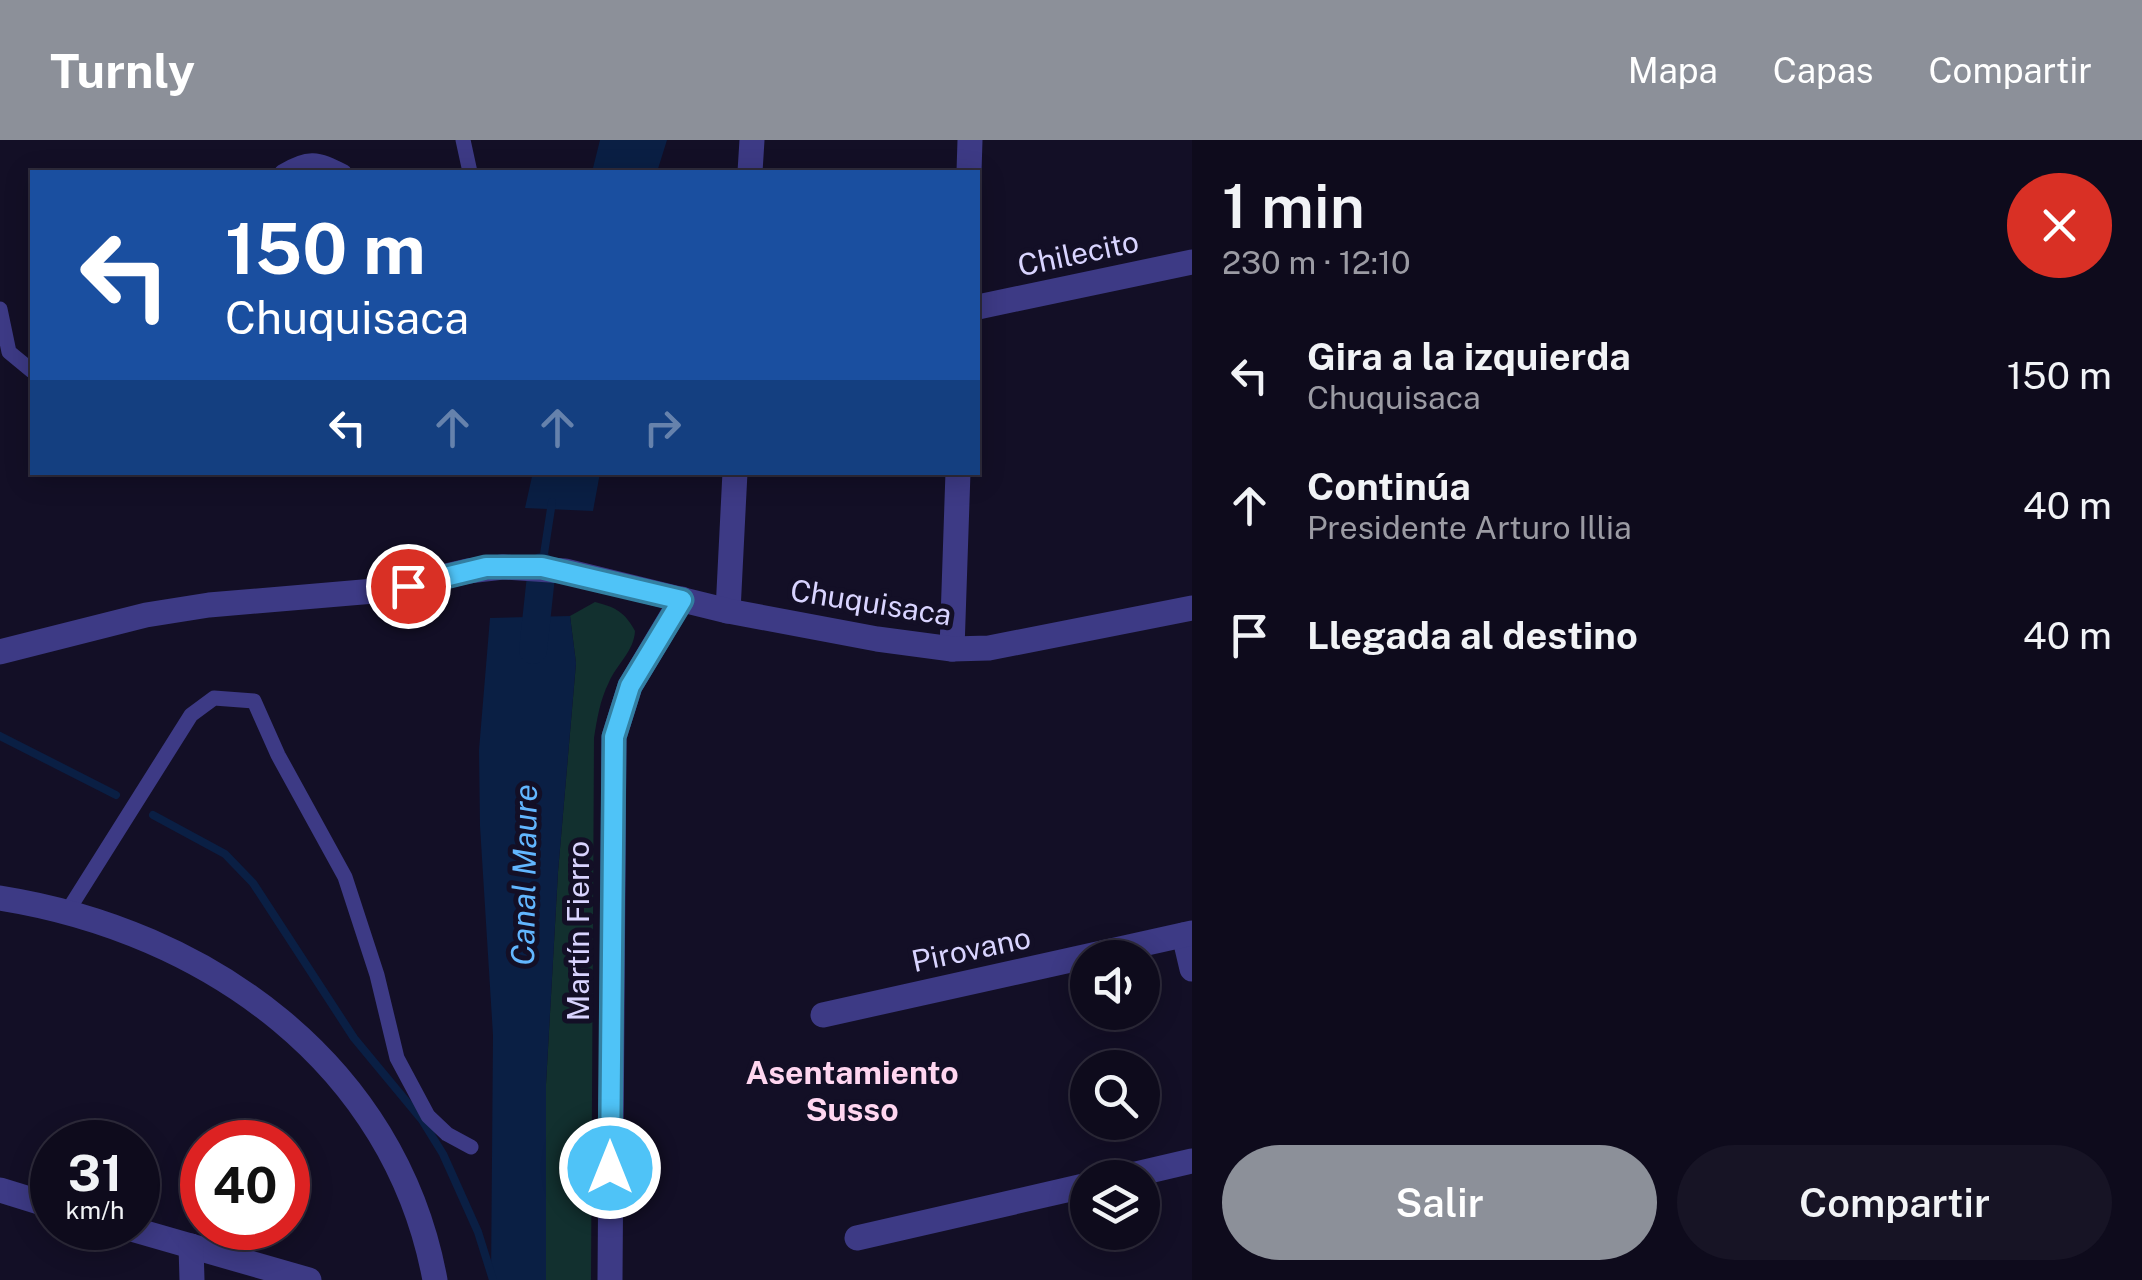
<!DOCTYPE html>
<html lang="es">
<head>
<meta charset="utf-8">
<style>
  body { margin:0; font-family:"Public Sans",sans-serif; background:#171425; color:#f1f3f6; height:100vh; display:flex; flex-direction:column; font-size:38px; white-space:nowrap }
  * { box-sizing:border-box; margin:0 }
  p { font-size:32px; color:#9b9ba3 }
  .icon { flex:none; width:55px; height:55px; fill:none; stroke:currentColor; stroke-width:2; stroke-linecap:round; stroke-linejoin:round }
  .map { position:relative; flex:1; overflow:hidden }
  .side { display:flex; flex-direction:column; background:#0e0b1c; width:950px }
  .side>* { flex:none }
  .guide { position:absolute; left:30px; top:30px; width:950px; height:305px; border-radius:0px; box-shadow:0 5px 25px #0003,0 0 0 2px #2e2b3b; background:#1a4fa0; color:#fff; overflow:hidden }
  .buttons { position:absolute; left:1070px; top:800px; display:grid; gap:20px }
  .buttons a { display:grid; place-items:center; width:90px; height:90px; border-radius:50%; background:#0e0b1c; box-shadow:0 5px 25px #0003,0 0 0 2px #2e2b3b; font-size:50px }
  .speed { position:absolute; left:30px; top:980px; display:flex; gap:20px; font-size:50px; font-weight:700; text-align:center }
  .speed>* { display:grid; place-content:center; width:130px; height:130px; border-radius:50%; background:#0e0b1c; box-shadow:0 5px 25px #0003,0 0 0 2px #2e2b3b; line-height:1 }
  .speed small { font-size:25px; font-weight:400 }
  .speed .limit { border:15px solid #d22; background:#fff; color:#111 }
  .pin { position:absolute; display:grid; place-items:center; width:85px; height:85px; color:#fff; margin:-42px; border:5px solid #fff; border-radius:50%; box-shadow:0 2px 10px #0007 }
  .me { position:absolute; width:110px; margin:-55px; rotate:0deg; stroke-linejoin:round; filter:drop-shadow(0 0 8px #0008) }
  .turn { display:flex; align-items:center; gap:35px; height:210px; padding:0 30px; font-size:45px }
  .turn .icon { width:130px; height:130px; stroke-width:2.5 }
  .turn b { display:block; font-size:70px; line-height:85px }
  .lanes { display:flex; align-items:center; height:95px; padding:0 30px; background:#0003; justify-content:center; gap:50px; direction:ltr }
  .lanes .off { opacity:.35 }
  .round { display:grid; place-items:center; flex:none; width:105px; height:105px; border-radius:52px; background:#171425 }
  .head { display:flex; align-items:center; justify-content:space-between; height:170px; padding:0 30px }
  h1 { font-size:60px; font-weight:600; line-height:75px }
  .button { display:flex; gap:20px; margin-top:auto; padding:20px 30px }
  .button a { flex:1; height:115px; border-radius:60px; background:#8c9099; color:#fff; font-size:40px; font-weight:600; line-height:115px; text-align:center }
  .button a+a { background:#171425; color:#f1f3f6 }
  ul { padding:0; list-style:none }
  li { display:flex; align-items:center; gap:30px; height:130px; padding:0 30px }
  li div { flex:1 }
  li b { display:block; font-size:38px }
  li em { font-style:normal }
  header { display:flex; align-items:center; gap:60px; box-sizing:border-box; height:140px; padding:0 50px; background:#8c9099; color:#fff }
  header strong { font-size:48px }
  nav { display:flex; gap:55px; margin-inline-start:auto; font-size:35px }
  main { display:flex; flex:1; min-height:0 }
  .map>svg:first-child { display:block }
  .green { fill:#12302f }
  .water { fill:#0a1f44 }
  .lines { fill:none; stroke-linecap:round; stroke-linejoin:round }
  .stream { stroke:#0a1f44; stroke-width:8 }
  .canal { stroke:#0a1f44; stroke-width:28 }
  .service { stroke:#3d3a85; stroke-width:15 }
  .minor { stroke:#3d3a85; stroke-width:25 }
  .tertiary { stroke:#3d3a85; stroke-width:25 }
  .route-casing { stroke:#337fa1; stroke-width:25 }
  .route { stroke:#4fc3f7; stroke-width:18 }
  .labels { text-anchor:middle; dominant-baseline:central; stroke-width:10; stroke-linejoin:round; paint-order:stroke }
  .street-label { font-size:30px; fill:#d9d4ff; stroke:#130f26 }
  .water-label { font-size:32px; font-style:italic; fill:#62b6ff; stroke:#130f26 }
  .neighbourhood-label { font-size:32px; font-weight:bold; fill:#ffd6f0; stroke:#130f26 }
</style>
</head>
<body>
<header>
<strong>Turnly</strong>
<nav><a>Mapa</a><a>Capas</a><a>Compartir</a></nav>
</header>
<main>
<div class="map">
<svg width="1192" height="1140" viewBox="0 0 1192 1140">
  <rect width="100%" height="100%" fill="#130f26"/>
  <path class="green" d="M595,462C615,467 625,472 635,491C634,511 617,524 609,542C600,560 597,579 594,598L591,1140H546V944L558,732L576,523L570,476Z"/>
  <g class="water">
    <polygon points="600,0 667,0 657,32 592,32"/>
    <polygon points="533,332 600,333 593,371 525,368"/>
    <polygon points="570,476 576,523 558,732 546,944 546,1140 491,1140 493,895 480,686 479,610 490,478"/>
  </g>
  <g class="lines">
    <g class="stream">
      <polyline points="542,427 552,362"/>
      <polyline points="0,596 116,655"/>
      <polyline points="153,675 225,714 253,743 354,898 422,980 443,1014 478,1092 493,1140"/>
    </g>
    <polyline class="canal" points="533,510 542,427"/>
    <g class="service">
      <polyline points="463,0 470,32"/>
      <path d="M282,32C308,16 317,18 344,32"/>
      <polyline points="0,169 9,212 32,231"/>
      <polyline points="67,772 191,575 214,558 254,561 278,615 345,737 377,835 397,918 428,976 447,994 471,1007"/>
    </g>
    <g class="minor">
      <polyline points="750,32 752,0"/>
      <polyline points="969,32 970,0"/>
      <polyline points="978,167 1192,122"/>
      <polyline points="728,471 735,332"/>
      <polyline points="952,509 958,332"/>
      <path d="M0,758C208,791 395,924 435,1140"/>
      <polyline points="1184,795 1192,829"/>
      <polyline points="823,875 1192,793"/>
      <polyline points="1119,1038 1192,1021"/>
      <polyline points="0,1050 52,1066"/>
      <polyline points="128,1088 309,1140"/>
      <polyline points="857,1098 1088,1045"/>
      <polyline points="191,1106 192,1140"/>
    </g>
    <g class="tertiary">
      <polyline points="0,512 146,475 209,465 386,450 468,431 503,427 565,431 728,471 877,499 952,509 989,508 1192,468"/>
      <polyline points="610,1140 614,597 630,546 682,459"/>
    </g>
  </g>
  <g class="lines">
    <defs>
      <polyline id="route" points="408,446 486,427 542,427 682,460 630,546 614,597 610,1028"/>
    </defs>
    <use href="#route" class="route-casing"/>
    <use href="#route" class="route"/>
  </g>
  <g class="labels">
    <g class="street-label">
      <text transform="translate(1078 113) rotate(-12)">Chilecito</text>
      <text transform="translate(871 462) rotate(9)">Chuquisaca</text>
      <text transform="translate(578 791) rotate(-90)">Martín Fierro</text>
      <text transform="translate(971 809) rotate(-12)">Pirovano</text>
    </g>
    <g class="water-label">
      <text transform="translate(524 735) rotate(-89)">Canal Maure</text>
    </g>
    <g class="neighbourhood-label">
      <text x="852" y="932">Asentamiento<tspan x="852" dy="37">Susso</tspan></text>
    </g>
  </g>
</svg>
<div class="buttons">
<a><svg class="icon" aria-label="sound" viewBox="0 0 24 24"><path d="M4 9h4l5-4v14l-5-4H4zM17 9q2 3 0 6"/></svg></a>
<a><svg class="icon" aria-label="search" viewBox="0 0 24 24"><circle cx="10" cy="10" r="6"/><path d="M15 15l6 6"/></svg></a>
<a><svg class="icon" aria-label="layers" viewBox="0 0 24 24"><path d="M12 4l9 5-9 5-9-5zM3 14l9 5 9-5"/></svg></a>
</div>
<div class="speed"><div>31<small>km/h</small></div><div class="limit">40</div></div>
<div class="pin" style="left:408px;top:446px;background:#d93025"><svg class="icon" aria-label="arrive" viewBox="0 0 24 24"><path d="M6 21V4h12l-3 4 3 4H6"/></svg></div>
<svg class="me" style="left:610px;top:1028px" viewBox="-20 -20 40 40"><circle r="17" fill="#4fc3f7" stroke="#fff" stroke-width="3"/><path d="M0-11L8 9 0 5-8 9z" fill="#fff"/></svg>
<div class="guide">
<div class="turn"><svg class="icon" aria-label="left" viewBox="0 0 24 24"><path d="M17 20v-9H6M10 6l-5 5 5 5"/></svg><div><b>150 m</b>Chuquisaca</div></div>
<div class="lanes"><svg class="icon" aria-label="left" viewBox="0 0 24 24"><path d="M17 20v-9H6M10 6l-5 5 5 5"/></svg><svg class="icon off" aria-label="ahead" viewBox="0 0 24 24"><path d="M12 20V5M6 11l6-6 6 6"/></svg><svg class="icon off" aria-label="ahead" viewBox="0 0 24 24"><path d="M12 20V5M6 11l6-6 6 6"/></svg><svg class="icon off" aria-label="right" viewBox="0 0 24 24"><path d="M7 20v-9h11M14 6l5 5-5 5"/></svg></div>
</div>
</div>
<section class="side">
<div class="head"><div><h1>1 min</h1><p>230 m · 12:10</p></div><a class="round" style="background:#d93025;color:#fff"><svg class="icon" aria-label="close" viewBox="0 0 24 24"><path d="M6 6l12 12M18 6L6 18"/></svg></a></div>
<ul>
<li><svg class="icon" aria-label="left" viewBox="0 0 24 24"><path d="M17 20v-9H6M10 6l-5 5 5 5"/></svg><div><b>Gira a la izquierda</b><p>Chuquisaca</p></div><em>150 m</em></li>
<li><svg class="icon" aria-label="ahead" viewBox="0 0 24 24"><path d="M12 20V5M6 11l6-6 6 6"/></svg><div><b>Continúa</b><p>Presidente Arturo Illia</p></div><em>40 m</em></li>
<li><svg class="icon" aria-label="arrive" viewBox="0 0 24 24"><path d="M6 21V4h12l-3 4 3 4H6"/></svg><div><b>Llegada al destino</b></div><em>40 m</em></li>
</ul>
<div class="button"><a>Salir</a><a>Compartir</a></div>
</section>
</main>
</body>
</html>
